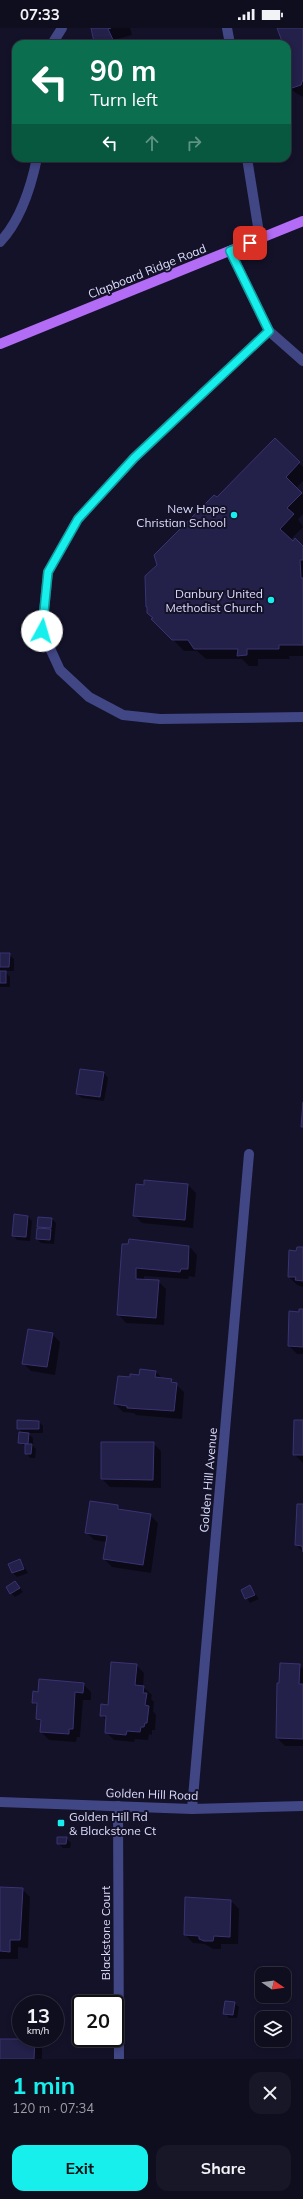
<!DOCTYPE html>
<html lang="en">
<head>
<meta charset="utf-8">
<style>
  body { margin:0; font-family:Mulish,sans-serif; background:#181728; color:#f1f3f6; height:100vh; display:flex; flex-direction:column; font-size:15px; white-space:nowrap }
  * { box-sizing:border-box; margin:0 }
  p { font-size:13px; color:#9b9ca4 }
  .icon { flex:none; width:22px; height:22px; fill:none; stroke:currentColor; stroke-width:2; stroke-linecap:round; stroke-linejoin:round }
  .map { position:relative; height:2031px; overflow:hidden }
  .details { display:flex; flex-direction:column; background:#0f0e1f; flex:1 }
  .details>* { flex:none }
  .guide { position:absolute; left:12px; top:12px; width:279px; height:122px; border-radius:12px; box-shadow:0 2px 6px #0003,0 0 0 1px #2f2e3d; background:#0b6e4f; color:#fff; overflow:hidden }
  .needle { width:26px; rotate:103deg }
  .controls { position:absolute; left:255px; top:1939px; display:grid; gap:8px }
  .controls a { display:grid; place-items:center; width:36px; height:36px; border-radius:8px; background:#0f0e1f; box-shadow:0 2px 6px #0003,0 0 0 1px #2f2e3d; font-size:20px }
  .speed { position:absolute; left:12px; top:1967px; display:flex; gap:8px; font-size:20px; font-weight:700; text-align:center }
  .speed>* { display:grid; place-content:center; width:52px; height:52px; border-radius:50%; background:#0f0e1f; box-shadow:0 2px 6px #0003,0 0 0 1px #2f2e3d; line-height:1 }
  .speed small { font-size:10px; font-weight:400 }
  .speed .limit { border:2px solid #111; border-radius:6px; background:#fff; color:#111 }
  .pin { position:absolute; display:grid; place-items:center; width:34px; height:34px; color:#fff; margin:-17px; border-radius:8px; box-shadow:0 2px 6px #0006 }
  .me { position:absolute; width:44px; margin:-22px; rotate:6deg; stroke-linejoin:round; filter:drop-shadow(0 0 3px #0008) }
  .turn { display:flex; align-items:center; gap:14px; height:84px; padding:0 12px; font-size:18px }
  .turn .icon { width:52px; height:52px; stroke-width:2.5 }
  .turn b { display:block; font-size:28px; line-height:34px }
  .lanes { display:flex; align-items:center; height:38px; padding:0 12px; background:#0003; justify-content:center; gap:20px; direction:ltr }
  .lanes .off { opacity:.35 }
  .round { display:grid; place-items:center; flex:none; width:42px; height:42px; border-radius:12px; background:#181728 }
  .head { display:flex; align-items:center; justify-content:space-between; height:68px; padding:0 12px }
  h1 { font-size:24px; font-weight:700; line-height:30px; color:#16efec }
  .button { display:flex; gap:8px; margin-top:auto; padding:8px 12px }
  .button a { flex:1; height:46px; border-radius:12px; background:#16efec; color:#111; font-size:16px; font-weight:700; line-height:46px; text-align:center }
  .button a+a { background:#181728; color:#f1f3f6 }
  .status { display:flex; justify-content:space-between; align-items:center; height:28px; padding:0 20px; background:#0f0e1f; direction:ltr }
  .status svg { height:11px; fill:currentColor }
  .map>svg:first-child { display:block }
  .shadow { fill:#0007 }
  .building { fill:#232049; stroke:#393373 }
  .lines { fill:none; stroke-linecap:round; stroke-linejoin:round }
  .minor { stroke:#414685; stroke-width:10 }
  .major { stroke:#b26cf5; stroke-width:10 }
  .route-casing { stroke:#0e9b99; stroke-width:10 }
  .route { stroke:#16efec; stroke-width:7 }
  .poi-dot { fill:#16efec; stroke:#141229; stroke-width:1.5 }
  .labels { text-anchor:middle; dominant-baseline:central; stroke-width:4; stroke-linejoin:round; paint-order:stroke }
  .street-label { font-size:12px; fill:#ddddfd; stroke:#141229 }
  .poi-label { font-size:12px; fill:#ddddfd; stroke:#141229; text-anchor:end }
</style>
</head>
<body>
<div class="status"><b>07:33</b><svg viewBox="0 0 49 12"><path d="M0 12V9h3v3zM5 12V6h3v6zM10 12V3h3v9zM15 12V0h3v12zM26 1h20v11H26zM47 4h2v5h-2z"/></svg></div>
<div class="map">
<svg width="303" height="2031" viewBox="0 0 303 2031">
  <rect width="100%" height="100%" fill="#141229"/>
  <g class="shadow">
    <polygon points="92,0 130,0 132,7 117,11 119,16 91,16 96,15"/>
    <polygon points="278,0 303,0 303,69 296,65 287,57 287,39 291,38 287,26 287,16 284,16"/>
    <polygon points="275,411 303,439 303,453 296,460 303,467 303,486 298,491 303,499 290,512 303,519 303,628 289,628 290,631 258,631 258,638 249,638 242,631 206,631 197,623 184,623 153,591 147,579 158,537 217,470"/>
    <polygon points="0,926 9,926 14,931 14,943 4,943 10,949 10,959 0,959"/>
    <polygon points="104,1045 108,1050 104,1073 82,1070 77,1066"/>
    <polygon points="188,1157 196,1165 193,1200 142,1195 134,1187"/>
    <polygon points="28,1188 32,1193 30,1213 17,1212 13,1207"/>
    <polygon points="39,1190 52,1191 56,1195 54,1216 41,1215 37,1211"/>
    <polygon points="123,1217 189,1218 197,1227 195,1249 189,1248 188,1251 144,1248 144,1252 158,1253 166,1261 164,1297 126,1295 118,1286"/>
    <polygon points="303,1220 303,1259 297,1257 289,1249 297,1224"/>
    <polygon points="303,1282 303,1326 297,1326 289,1318 300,1285"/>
    <polygon points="52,1306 60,1314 55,1347 31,1343 23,1335"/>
    <polygon points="156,1344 163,1351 171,1352 184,1364 182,1391 136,1387 134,1385 123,1384 115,1376 131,1350"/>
    <polygon points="303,1393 303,1435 294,1426"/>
    <polygon points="39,1394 43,1398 43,1405 28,1405 33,1410 33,1418 36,1421 35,1430 30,1430 26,1425 26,1419 19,1414 22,1405 18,1400"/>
    <polygon points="153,1415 161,1423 161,1460 110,1459 102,1451"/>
    <polygon points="303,1477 303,1524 296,1517"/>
    <polygon points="118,1478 122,1483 150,1487 158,1495 151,1545 112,1539 104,1531 107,1514 94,1512 86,1504"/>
    <polygon points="20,1532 28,1545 17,1549 13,1545"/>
    <polygon points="15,1554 23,1564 15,1569 11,1565"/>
    <polygon points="250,1558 259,1571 250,1575 242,1562"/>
    <polygon points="136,1637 144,1645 143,1659 152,1667 151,1671 154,1674 153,1683 156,1687 155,1702 152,1702 152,1707 149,1706 148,1712 135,1711 134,1714 114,1712 106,1704 107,1693 101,1687"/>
    <polygon points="299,1637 303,1641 303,1718 285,1718 277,1710"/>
    <polygon points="83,1656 91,1664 91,1672 83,1672 80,1709 77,1709 76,1714 49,1712 41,1704 41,1695 37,1691 38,1679 33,1674 39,1665"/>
    <polygon points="66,1810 71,1815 70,1820 63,1820 58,1815"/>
    <polygon points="0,1861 22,1861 30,1869 28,1920 18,1919 18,1931 0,1931"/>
    <polygon points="186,1870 231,1873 239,1881 238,1916 221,1916 221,1921 213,1921 205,1916 193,1915 185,1907"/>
    <polygon points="234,1975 239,1979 237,1990 229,1990 225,1985"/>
    <polygon points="0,2012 34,2012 42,2020 42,2031 0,2031"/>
  </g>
  <g class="building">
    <polygon points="91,0 111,0 108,1 115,16 87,16 94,14"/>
    <polygon points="277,0 303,0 303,51 301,57 292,60 287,57 287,38 290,37 287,29 287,16 283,16"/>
    <polygon points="275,410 300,434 286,449 302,465 287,480 294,486 280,501 293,513 295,510 303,518 303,532 300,532 301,550 303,550 303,617 279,617 279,621 247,621 247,627 237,628 238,621 194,621 188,612 172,612 151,591 153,590 147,585 147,579 146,579 145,548 157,537 154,527 214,467 217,469"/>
    <polygon points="0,925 10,925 9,939 0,939"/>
    <rect x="0" y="943" width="6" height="12"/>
    <polygon points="80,1041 104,1044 100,1069 76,1066"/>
    <polygon points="303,1074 303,1099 301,1099"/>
    <polygon points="144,1152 188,1156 185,1192 133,1188 136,1156 144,1157"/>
    <polygon points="14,1186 28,1188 26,1209 12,1208"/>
    <polygon points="38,1189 52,1190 51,1200 37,1199"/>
    <polygon points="37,1200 51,1201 50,1212 36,1211"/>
    <polygon points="129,1211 189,1218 188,1241 181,1241 180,1244 136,1240 136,1251 159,1252 156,1290 117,1287 122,1216 128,1216"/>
    <polygon points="297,1219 303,1219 303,1253 295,1252 296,1249 288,1249 289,1222 296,1223"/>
    <polygon points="299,1281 303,1281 303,1319 288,1318 289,1283 299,1284"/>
    <polygon points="28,1301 53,1305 47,1339 22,1336"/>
    <polygon points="140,1341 156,1343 155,1349 172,1351 171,1354 177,1355 174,1383 127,1380 127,1378 114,1376 118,1348 130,1349 130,1346 139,1347"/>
    <polygon points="17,1392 39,1393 39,1401 17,1401"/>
    <polygon points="294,1392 303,1392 303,1427 293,1427"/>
    <polygon points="19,1404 29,1405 28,1416 18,1415"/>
    <polygon points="101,1414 154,1414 153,1452 101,1451"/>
    <polygon points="25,1416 32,1416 31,1426 25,1426"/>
    <polygon points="90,1473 118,1477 118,1481 151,1486 143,1537 103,1531 107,1508 85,1505"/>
    <polygon points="297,1476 303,1476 303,1524 302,1518 295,1517"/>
    <polygon points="20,1531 24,1541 12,1545 8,1536"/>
    <polygon points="15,1553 20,1560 10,1566 6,1559"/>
    <polygon points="250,1557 255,1567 245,1571 241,1562"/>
    <polygon points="111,1634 137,1636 135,1657 144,1658 143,1665 147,1665 145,1677 149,1678 147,1695 145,1695 144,1699 141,1699 140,1704 127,1703 126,1707 105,1705 106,1688 100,1688 101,1676 108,1677"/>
    <polygon points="280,1635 300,1636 299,1656 303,1656 303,1711 276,1710 277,1655 279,1655"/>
    <polygon points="39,1651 84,1655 83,1665 75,1664 73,1701 69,1701 69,1706 40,1704 41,1692 36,1691 37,1675 32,1675 33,1663 38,1664"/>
    <polygon points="57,1809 67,1809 66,1816 57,1816"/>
    <polygon points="0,1859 23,1860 20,1912 10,1912 10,1924 0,1923"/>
    <polygon points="185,1869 231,1872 230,1909 214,1908 213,1913 204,1913 199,1911 199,1908 184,1907"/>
    <polygon points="225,1973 235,1974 233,1987 223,1986"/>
    <polygon points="0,2011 35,2011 34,2031 0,2031"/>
  </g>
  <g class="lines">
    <g class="minor">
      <polyline points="227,0 230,16"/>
      <polyline points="52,16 62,0"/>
      <polyline points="247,130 260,211"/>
      <path d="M0,214C21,192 31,159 37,130"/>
      <polyline points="230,223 269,303 303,333"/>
      <polyline points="269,303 134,430 78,491 48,544 42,603 60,642 89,669 123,687 160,691 303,689"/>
      <polyline points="0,1774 192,1781 303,1778"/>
      <polyline points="118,1778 119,2031"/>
      <polyline points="192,1781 249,1126"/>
    </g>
    <polyline class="major" points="0,316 303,193"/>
  </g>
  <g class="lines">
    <defs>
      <polyline id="route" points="42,603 48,544 78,491 134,430 269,303 230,223 250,215"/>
    </defs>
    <use href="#route" class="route-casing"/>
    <use href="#route" class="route"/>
  </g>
  <g class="poi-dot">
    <circle cx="234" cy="487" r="4"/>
    <circle cx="271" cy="572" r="4"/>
    <rect x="57" y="1791" width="8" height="8" rx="2"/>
  </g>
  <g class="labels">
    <g class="street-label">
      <text transform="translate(147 243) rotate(-22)">Clapboard Ridge Road</text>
      <text transform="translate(208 1452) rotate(-85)">Golden Hill Avenue</text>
      <text transform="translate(152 1766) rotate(2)">Golden Hill Road</text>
      <text transform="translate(105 1905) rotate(-90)">Blackstone Court</text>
    </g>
    <g class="poi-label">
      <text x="226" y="480">New Hope<tspan x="226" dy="14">Christian School</tspan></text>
      <text x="263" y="565">Danbury United<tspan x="263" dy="14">Methodist Church</tspan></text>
      <text x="69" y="1788" text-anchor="start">Golden Hill Rd<tspan x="69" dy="14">&amp; Blackstone Ct</tspan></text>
    </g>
  </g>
</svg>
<div class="controls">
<a><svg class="needle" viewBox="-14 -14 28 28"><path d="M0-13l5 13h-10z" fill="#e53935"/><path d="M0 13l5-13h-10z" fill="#9b9ca4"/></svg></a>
<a><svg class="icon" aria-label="layers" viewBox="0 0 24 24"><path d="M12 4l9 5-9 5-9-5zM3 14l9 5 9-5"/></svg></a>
</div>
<div class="speed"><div>13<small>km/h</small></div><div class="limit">20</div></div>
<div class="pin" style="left:250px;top:215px;background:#d93025"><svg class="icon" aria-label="arrive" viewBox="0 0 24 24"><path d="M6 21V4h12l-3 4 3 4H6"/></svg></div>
<svg class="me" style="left:42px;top:603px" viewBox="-20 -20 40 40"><circle r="19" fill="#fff"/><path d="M0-13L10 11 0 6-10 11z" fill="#16efec"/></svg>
<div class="guide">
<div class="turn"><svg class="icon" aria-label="left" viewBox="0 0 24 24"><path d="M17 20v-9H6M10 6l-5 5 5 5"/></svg><div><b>90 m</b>Turn left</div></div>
<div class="lanes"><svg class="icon" aria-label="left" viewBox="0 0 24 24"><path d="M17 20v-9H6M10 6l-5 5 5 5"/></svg><svg class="icon off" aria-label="ahead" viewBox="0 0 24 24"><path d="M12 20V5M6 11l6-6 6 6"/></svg><svg class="icon off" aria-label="right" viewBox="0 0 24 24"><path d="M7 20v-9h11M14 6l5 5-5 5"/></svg></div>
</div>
</div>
<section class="details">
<div class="head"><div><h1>1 min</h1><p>120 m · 07:34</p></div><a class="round"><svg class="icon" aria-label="close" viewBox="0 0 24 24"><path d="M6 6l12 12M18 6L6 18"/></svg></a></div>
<div class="button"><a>Exit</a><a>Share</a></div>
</section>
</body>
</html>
